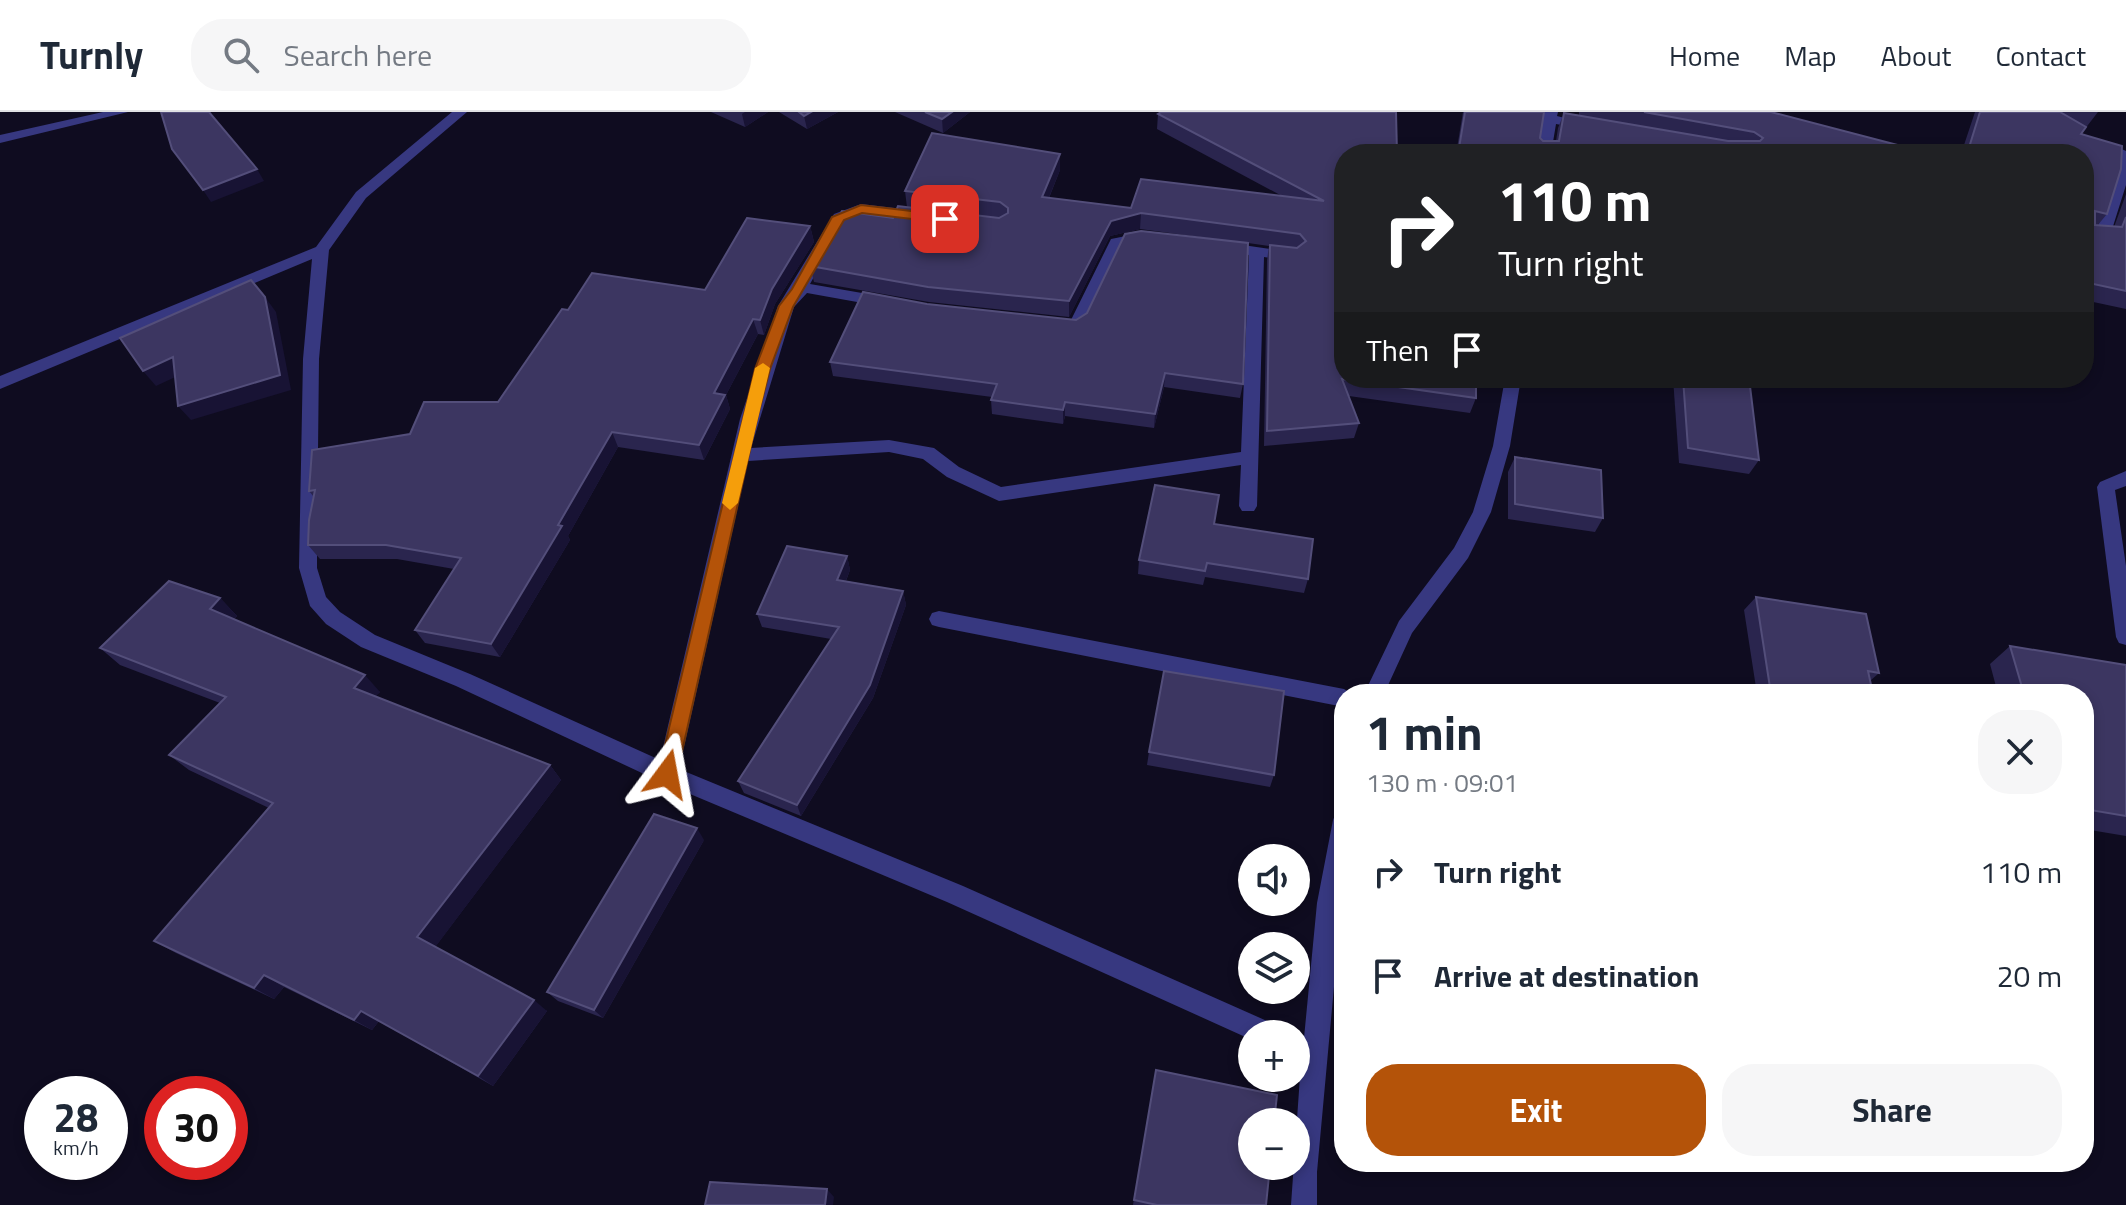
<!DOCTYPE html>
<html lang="en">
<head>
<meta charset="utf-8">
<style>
  body { margin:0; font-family:"Titillium Web",sans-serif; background:#f6f6f7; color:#1f2937; height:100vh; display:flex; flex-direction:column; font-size:30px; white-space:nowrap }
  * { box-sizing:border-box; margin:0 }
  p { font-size:26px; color:#747a83 }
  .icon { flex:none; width:44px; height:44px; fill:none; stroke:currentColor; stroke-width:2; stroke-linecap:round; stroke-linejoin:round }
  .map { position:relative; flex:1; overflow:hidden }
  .details { position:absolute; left:1334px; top:572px; width:760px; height:488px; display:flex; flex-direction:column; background:#fff; border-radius:32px; box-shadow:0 4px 12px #0003 }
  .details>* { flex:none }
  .banner { position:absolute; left:1334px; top:32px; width:760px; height:244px; border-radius:32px; box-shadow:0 4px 12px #0003; background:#202124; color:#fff; overflow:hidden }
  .tools { position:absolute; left:1238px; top:732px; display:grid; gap:16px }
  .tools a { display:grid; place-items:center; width:72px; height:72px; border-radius:50%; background:#fff; box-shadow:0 4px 12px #0003; font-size:40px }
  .speed { position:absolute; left:24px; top:964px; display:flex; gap:16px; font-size:40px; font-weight:700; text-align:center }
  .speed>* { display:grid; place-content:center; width:104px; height:104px; border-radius:50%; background:#fff; box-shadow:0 4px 12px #0003; line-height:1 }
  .speed small { font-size:20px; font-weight:400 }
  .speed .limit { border:12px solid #d22; background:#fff; color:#111 }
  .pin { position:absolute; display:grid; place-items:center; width:68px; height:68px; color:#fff; margin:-34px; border-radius:16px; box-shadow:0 4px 12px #0006 }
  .me { position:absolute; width:88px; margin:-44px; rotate:13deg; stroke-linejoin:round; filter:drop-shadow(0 0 6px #0008) }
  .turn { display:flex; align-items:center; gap:28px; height:168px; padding:0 32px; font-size:36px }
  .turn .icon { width:104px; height:104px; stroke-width:2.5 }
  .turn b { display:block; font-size:56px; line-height:68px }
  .then { display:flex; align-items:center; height:76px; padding:0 32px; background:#0003; gap:16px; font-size:30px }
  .round { display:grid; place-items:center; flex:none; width:84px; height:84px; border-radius:32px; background:#f6f6f7 }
  .summary { display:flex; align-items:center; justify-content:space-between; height:136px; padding:0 32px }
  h1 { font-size:48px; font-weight:700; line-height:60px }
  .cta { display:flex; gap:16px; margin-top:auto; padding:16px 32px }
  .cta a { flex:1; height:92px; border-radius:32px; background:#b45309; color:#fff; font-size:32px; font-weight:700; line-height:92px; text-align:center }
  .cta a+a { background:#f6f6f7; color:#1f2937 }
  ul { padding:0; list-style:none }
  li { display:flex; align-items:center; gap:24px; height:104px; padding:0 32px }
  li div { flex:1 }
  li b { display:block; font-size:30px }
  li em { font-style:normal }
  header { display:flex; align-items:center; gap:48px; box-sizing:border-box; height:112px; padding:0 40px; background:#fff; border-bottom:2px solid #e0e1e3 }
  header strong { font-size:38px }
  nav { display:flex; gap:44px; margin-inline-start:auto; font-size:28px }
  .search { width:560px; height:72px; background:#f6f6f7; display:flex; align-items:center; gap:20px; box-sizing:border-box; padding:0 28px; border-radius:32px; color:#747a83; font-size:30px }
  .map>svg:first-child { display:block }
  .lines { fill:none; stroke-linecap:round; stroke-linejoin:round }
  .street { fill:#373880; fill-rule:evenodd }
  .wall { fill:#2a254e }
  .shaded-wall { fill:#181334 }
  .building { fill:#3c3661; stroke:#534e7a; stroke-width:2 }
  .route { fill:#b45309; stroke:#753606; stroke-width:2 }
  .slow { fill:#f59e0b }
</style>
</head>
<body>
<header>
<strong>Turnly</strong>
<div class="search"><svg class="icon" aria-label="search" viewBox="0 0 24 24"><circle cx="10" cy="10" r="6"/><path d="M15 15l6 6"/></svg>Search here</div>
<nav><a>Home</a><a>Map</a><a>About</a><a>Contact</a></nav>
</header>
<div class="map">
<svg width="2126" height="1093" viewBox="0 0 2126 1093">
  <rect width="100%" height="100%" fill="#0f0c20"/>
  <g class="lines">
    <g class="street">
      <polygon points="103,0 128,0 0,31 0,23"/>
      <polygon points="452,0 467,0 366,86 329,138 319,247 317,431 317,456 326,485 340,500 375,523 470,562 660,648 740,307 778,194 834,102 861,92 920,99 927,104 920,109 862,102 845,108 810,172 885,185 893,190 885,195 807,181 794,195 751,336 889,328 934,336 959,355 1001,375 1241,340 1249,143 1222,140 1214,135 1222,130 1297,141 1300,144 1292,149 1264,145 1257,394 1254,399 1242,399 1239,394 1241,353 999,389 947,365 923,347 889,340 748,349 679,657 963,774 1276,913 1279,922 1252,922 1252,928 947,790 659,669 456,574 361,535 326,512 310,494 299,456 303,247 312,147 0,277 0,264 316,135 356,80"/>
      <polygon points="1544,0 1558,0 1557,4 1595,14 1588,18 1556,12 1551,42 1537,42"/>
      <polygon points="2102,28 2126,39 2126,73 2109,127 2101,132 2084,127 2084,117 2096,120 2117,57 2113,43 2095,32"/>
      <polygon points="1146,120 1154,125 1151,128 1122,134 1082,218 1054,216 1054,208 1071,208 1111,127"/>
      <polygon points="1505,266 1521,266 1510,334 1491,400 1468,446 1412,521 1384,582 1364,582 1399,509 1454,436 1473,400 1493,334"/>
      <polygon points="2126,359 2126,374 2115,378 2126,454 2126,533 2119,531 2116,525 2097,375 2100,370"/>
      <polygon points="939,499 1344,577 1352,582 1344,582 1344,595 939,515 932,513 929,507 932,501"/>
      <polygon points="1344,698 1344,766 1317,1060 1317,1093 1291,1093 1301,950 1296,948 1296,923 1304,926 1317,791 1333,708 1336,701"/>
    </g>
  </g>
  <g class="wall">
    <polygon points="711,0 768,0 745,15"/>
    <polygon points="779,0 838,0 807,17"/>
    <polygon points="895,0 970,0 943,21"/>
    <polygon points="1396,0 1344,266 1476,286 1470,301 1349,284 1359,311 1354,326 1264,334 1267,148 1269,134 1248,131 1243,272 1240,286 1164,275 1154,316 1065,304 1063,312 992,302 991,288 992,285 833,264 830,250 927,192 1076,208 1244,131 1140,117 1110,124 1069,205 929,190 814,170 810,154 893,106 1000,106 907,95 905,79 1060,42 1060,58 1049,86 1131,96 1282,84 1157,17 1158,2"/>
    <polygon points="1463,0 1544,0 1540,26 1543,29 1556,29 1558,16 1564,1 1579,3 1579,0 1771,0 1932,42 1456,42"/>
    <polygon points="1975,0 2098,0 2081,22 2107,102 2097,114 2114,115 2126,82 2126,197 2084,188 2084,42 1961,42"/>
    <polygon points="810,114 814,130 775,192 764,223 758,222 726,283 730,297 704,348 618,335 568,424 570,428 500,545 425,531 415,518 454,457 397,447 320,447 308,433 313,384 309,379 410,322 498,290 568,198 705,178"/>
    <polygon points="1673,266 1749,266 1759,348 1749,362 1679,351"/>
    <polygon points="1515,345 1603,406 1595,420 1508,407 1508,360"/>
    <polygon points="1214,412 1308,467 1304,481 1205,465 1203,473 1138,462 1139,448"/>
    <polygon points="847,444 850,458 846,469 903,479 906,493 873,586 801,704 744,681 738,669 831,527 762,515 757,502"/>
    <polygon points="1756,485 1879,561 1870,569 1873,582 1757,582 1744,498"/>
    <polygon points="220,486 237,504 234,507 380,580 375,584 550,653 561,668 435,835 547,899 493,974 379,909 372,918 284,875 274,887 176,841 154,829 269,696 189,658 169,643 220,591 120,553 100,536"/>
    <polygon points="2010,534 2126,553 2126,724 2084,717 2084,582 1998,582 1990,552"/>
    <polygon points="1149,640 1274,663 1270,675 1147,653"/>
    <polygon points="704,728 603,906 558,889 547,880"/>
    <polygon points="1156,958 1266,1093 1133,1093"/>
  </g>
  <g class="shaded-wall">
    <polygon points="745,0 768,0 745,15 742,2"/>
    <polygon points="811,0 838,0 807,17 804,4"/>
    <polygon points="952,0 970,0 943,21 942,7"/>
    <polygon points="1060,42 1060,58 1043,100 1042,85"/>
    <polygon points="257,57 264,69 211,90 203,78"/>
    <polygon points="1141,101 1140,117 1110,124 1069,205 1069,189 1111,109"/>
    <polygon points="810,114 814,130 775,192 764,223 760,208 772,177"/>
    <polygon points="265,185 276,200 291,278 191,308 178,294"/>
    <polygon points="753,207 758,222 726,283 730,297 704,348 699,333 714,281"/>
    <polygon points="173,245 186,260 156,274 143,259"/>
    <polygon points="1165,261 1164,275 1154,316 1155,302"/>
    <polygon points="1065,290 1065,304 1063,312 1063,298"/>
    <polygon points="612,320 618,335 568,424 570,428 500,545 491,532"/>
    <polygon points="847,444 850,458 841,481 837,468"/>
    <polygon points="903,479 906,493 873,586 801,704 797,693"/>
    <polygon points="220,486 237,504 227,514 210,497"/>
    <polygon points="365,563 380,580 369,592 354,576"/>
    <polygon points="550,653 561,668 433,838 417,825"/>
    <polygon points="697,716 704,728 603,906 594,898"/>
    <polygon points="264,863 284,875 274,887 254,876"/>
    <polygon points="534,888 547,899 493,974 478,964"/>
    <polygon points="361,899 379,909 372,918 354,908"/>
    <polygon points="827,1077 834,1085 833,1093 825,1093"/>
  </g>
  <g class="building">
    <polygon points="161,0 209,0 257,57 203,78 172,37"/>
    <polygon points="799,0 811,0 804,4"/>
    <polygon points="925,0 952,0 942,7"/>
    <polygon points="1161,0 1396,0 1397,42 1344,42 1344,266 1476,266 1476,286 1342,267 1359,311 1267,319 1270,133 1297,136 1306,129 1300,122 1141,101 1111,109 1069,189 928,175 810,154 842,99 893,106 898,94 999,106 1008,101 1008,96 1000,90 905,79 932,21 1060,42 1042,85 1131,96 1141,67 1324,89 1158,2"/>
    <polygon points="1465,0 1544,0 1540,26 1543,29 1559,29 1564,1 1728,29 1760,29 1763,26 1754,20 1644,0 1771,0 1932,42 1458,42"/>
    <polygon points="1980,0 2060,0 2086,15 2081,22 2122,34 2121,57 2107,102 2095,99 2095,113 2122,115 2126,105 2126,179 2084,170 2084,42 1967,42"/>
    <polygon points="747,106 810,114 772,177 760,208 753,207 714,281 725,283 699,333 612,320 558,413 562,414 491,532 415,518 461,446 386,433 308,433 309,408 315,378 309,379 312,338 410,322 424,290 498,290 562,197 568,198 592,161 705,178"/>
    <polygon points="1141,119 1248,131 1243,272 1165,261 1155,302 1065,290 1063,298 991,288 997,272 830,250 863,180 927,192 1076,208 1087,201 1125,122"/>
    <polygon points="251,168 265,185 280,263 178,294 173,245 143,259 120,226"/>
    <polygon points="1683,266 1749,266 1759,348 1688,336"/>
    <polygon points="1515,345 1601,358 1603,406 1515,392"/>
    <polygon points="1155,373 1219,383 1214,412 1313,427 1308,467 1207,451 1205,459 1139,448"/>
    <polygon points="787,434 847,444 837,468 903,479 870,573 797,693 738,669 839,515 757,502"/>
    <polygon points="169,469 220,486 210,497 365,563 354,576 550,653 417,825 534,888 478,964 361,899 354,908 264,863 254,876 154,829 273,691 169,643 226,585 100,536"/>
    <polygon points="1756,485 1866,502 1879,561 1868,559 1873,582 1771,582"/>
    <polygon points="2010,534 2126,553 2126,704 2084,697 2084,582 2024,582"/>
    <polygon points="1164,559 1284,579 1274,663 1149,640"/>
    <polygon points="654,702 697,716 594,898 547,880"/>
    <polygon points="1156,958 1277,983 1274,1010 1252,1010 1252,1054 1270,1054 1266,1093 1157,1093 1134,1088"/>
    <polygon points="710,1070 827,1077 825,1093 705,1093"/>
  </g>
  <polygon class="route" points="861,93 945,103 952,107 945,111 862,101 844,108 793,195 770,257 757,307 677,662 674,668 667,671 661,668 658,662 755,257 779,194 792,177 832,105"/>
  <polygon class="slow" points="763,251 770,256 738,391 730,398 722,391 755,256"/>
</svg>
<div class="tools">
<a><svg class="icon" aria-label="sound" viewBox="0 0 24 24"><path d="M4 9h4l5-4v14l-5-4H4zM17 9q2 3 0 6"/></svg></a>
<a><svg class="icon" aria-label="layers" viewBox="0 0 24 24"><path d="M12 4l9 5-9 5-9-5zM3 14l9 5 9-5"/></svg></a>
<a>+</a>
<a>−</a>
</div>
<div class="speed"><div>28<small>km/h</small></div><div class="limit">30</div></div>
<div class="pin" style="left:945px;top:107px;background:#d93025"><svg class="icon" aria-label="arrive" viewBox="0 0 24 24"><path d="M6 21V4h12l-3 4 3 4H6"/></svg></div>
<svg class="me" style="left:667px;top:662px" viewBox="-20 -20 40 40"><path d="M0-17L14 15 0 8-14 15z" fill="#b45309" stroke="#fff" stroke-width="4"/></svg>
<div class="banner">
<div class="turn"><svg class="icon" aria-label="right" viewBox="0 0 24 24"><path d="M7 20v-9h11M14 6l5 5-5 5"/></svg><div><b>110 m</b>Turn right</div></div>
<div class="then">Then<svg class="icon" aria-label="arrive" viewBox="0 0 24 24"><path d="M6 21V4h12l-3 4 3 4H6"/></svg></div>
</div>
<section class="details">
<div class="summary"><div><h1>1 min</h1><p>130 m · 09:01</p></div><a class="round"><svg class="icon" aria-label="close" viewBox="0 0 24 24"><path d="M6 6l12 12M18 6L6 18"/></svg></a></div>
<ul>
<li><svg class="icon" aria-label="right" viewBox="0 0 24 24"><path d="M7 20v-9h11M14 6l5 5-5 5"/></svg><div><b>Turn right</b></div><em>110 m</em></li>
<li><svg class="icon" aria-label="arrive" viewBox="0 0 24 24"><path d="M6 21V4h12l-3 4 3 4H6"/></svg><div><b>Arrive at destination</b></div><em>20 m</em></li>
</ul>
<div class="cta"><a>Exit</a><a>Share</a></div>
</section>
</div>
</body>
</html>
